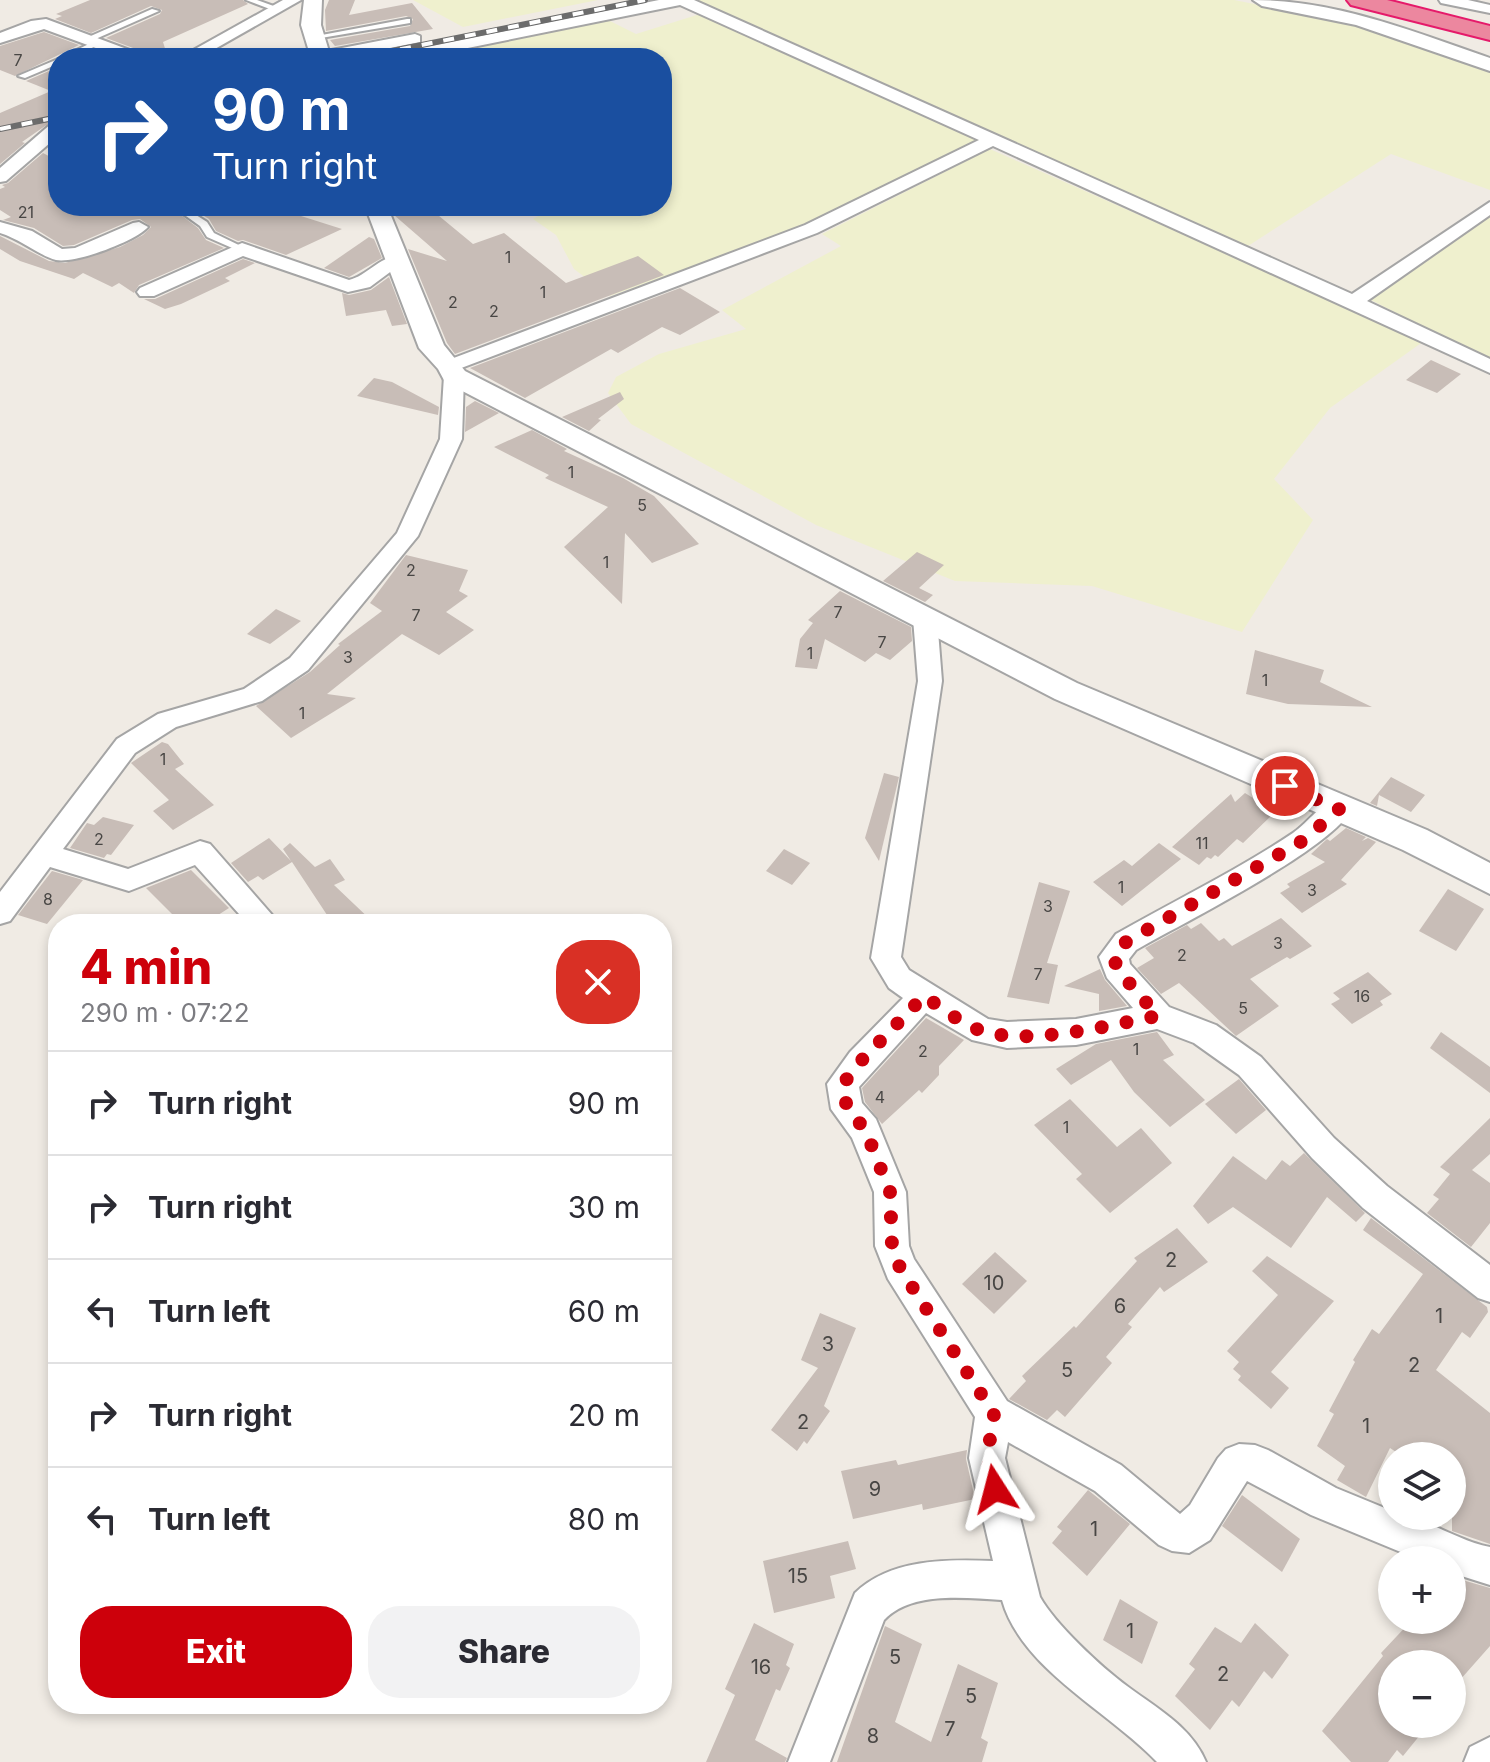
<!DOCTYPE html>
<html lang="en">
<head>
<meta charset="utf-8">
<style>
  body { margin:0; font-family:Inter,sans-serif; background:#f2f2f3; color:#2b2b33; height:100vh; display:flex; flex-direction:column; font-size:30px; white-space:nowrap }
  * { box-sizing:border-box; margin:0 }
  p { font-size:26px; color:#7c7c81 }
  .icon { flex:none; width:44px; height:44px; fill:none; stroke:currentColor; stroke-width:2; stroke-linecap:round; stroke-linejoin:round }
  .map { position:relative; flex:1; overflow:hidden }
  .side { position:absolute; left:48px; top:914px; width:624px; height:800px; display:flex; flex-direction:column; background:#fff; border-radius:32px; box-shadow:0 4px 12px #0003 }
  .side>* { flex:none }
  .guide { position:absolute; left:48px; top:48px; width:624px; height:168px; border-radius:32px; box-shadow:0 4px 12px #0003; background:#1a4fa0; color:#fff; overflow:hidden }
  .controls { position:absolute; left:1378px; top:1442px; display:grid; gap:16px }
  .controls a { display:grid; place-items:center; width:88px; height:88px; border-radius:50%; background:#fff; box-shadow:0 4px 12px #0003; font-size:40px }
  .pin { position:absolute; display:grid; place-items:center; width:68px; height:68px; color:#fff; margin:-34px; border:4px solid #fff; border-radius:50%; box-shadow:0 2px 8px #0007 }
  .me { position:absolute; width:88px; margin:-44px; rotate:351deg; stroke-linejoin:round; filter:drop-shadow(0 0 6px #0008) }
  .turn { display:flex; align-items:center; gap:28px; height:168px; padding:0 32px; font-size:36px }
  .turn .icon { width:104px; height:104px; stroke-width:2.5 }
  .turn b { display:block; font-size:56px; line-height:68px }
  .round { display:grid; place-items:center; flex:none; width:84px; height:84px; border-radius:32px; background:#f2f2f3 }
  .summary { display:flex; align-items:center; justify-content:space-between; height:136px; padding:0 32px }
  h1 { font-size:48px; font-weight:800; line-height:60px; color:#cd000b }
  .primary-button { display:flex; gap:16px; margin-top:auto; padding:16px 32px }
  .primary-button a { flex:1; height:92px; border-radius:32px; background:#cd000b; color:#fff; font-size:32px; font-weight:800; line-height:92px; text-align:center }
  .primary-button a+a { background:#f2f2f3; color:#2b2b33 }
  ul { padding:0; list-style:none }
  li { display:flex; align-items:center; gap:24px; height:104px; padding:0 32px; border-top:2px solid #e1e1e2 }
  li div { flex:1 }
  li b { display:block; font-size:30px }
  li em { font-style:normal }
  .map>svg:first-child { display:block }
  .farmland { fill:#eff0ce }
  .building { fill:#c8bdb7 }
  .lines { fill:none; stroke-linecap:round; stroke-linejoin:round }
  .service-casing { stroke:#a5a5a5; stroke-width:4 }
  .minor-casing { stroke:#a5a5a5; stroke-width:4 }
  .tertiary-casing { stroke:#a5a5a5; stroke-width:4 }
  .motorway-casing { stroke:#e51a6a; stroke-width:4 }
  .service { fill:#fff; fill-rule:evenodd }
  .minor { fill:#fff; fill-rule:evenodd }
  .tertiary { fill:#fff; fill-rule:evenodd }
  .motorway { fill:#ec879f; fill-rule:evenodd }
  .rail-casing { stroke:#6c6c6c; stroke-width:6 }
  .rail { stroke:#fff; stroke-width:4; stroke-dasharray:11; stroke-linecap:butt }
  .route { stroke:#cd000b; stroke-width:14; stroke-dasharray:0 25.2 }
  .labels { text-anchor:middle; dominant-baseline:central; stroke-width:6; stroke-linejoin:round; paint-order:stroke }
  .number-label { font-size:16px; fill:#484644 }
  .near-number-label { font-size:20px; fill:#484644 }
</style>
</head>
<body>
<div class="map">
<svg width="1490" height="1762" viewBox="0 0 1490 1762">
  <rect width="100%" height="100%" fill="#f0ebe4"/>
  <g class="farmland">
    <polygon points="413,0 598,0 463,27"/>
    <polygon points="694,0 1234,0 1346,22 1490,72 1490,190 1391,154 1248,246"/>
    <polygon points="700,14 978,140 806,226 610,296 574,269 556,235 533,219 545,212 540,206 662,206 662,58 473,58 468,49 606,19 636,34"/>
    <polygon points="990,149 1424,341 1330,408 1274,479 1313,520 1242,632 1092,586 955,581 816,525 631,424 608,393 616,377 659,354 746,329 722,310 841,246 822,234"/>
    <polygon points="1490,217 1490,361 1371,300"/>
  </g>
  <g class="building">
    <polygon points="90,0 243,0 248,4 163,42 168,58 148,58 144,52 106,38 160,14 162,10 151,6 91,33 55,19 62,16 56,14"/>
    <polygon points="329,0 355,0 349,15 412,3 433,29 335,46 330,40 410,26 413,19 406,16 326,31 325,10"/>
    <polygon points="44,32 79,45 15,76 0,70 0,46"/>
    <polygon points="58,67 58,117 22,142 25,143 0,164 0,113 51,91 26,81"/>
    <polygon points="43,153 58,161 58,206 169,206 198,228 206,240 224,248 139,285 134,293 119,283 112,287 83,273 74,279 20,261 0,249 0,236 49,261 65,263 120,247 143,235 151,227 140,219 132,220 74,245 63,246 34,228 3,220 11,217 0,210 0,189 5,187 2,185 8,183"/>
    <polygon points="188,206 324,206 301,216 342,229 286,255 243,240 238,241 216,231 209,219"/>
    <polygon points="390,206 427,206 473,244 504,233 566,283 638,256 664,275 455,354 447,343 408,249 447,261 394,215"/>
    <polygon points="369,237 374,239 382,258 349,277 324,268"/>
    <polygon points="243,259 255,263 225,278 230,281 181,304 165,309 144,299 155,299"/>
    <polygon points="389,277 407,324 392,326 386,310 346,316 342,293 349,295 371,290"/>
    <polygon points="680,288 720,312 680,335 662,327 618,353 611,349 525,398 470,368"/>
    <polygon points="1431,360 1461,374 1437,393 1406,380"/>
    <polygon points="374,378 392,382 439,407 438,415 357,396"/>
    <polygon points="620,392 624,399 598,419 601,420 589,431 562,417"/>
    <polygon points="475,401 499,413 465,432 466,407"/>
    <polygon points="532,430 567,449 564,451 623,478 654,496 699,544 652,563 625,533 622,604 564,547 608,507 545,478 549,475 494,447"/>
    <polygon points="917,552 944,565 919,588 933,595 925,602 883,581"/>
    <polygon points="406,555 468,570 459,591 468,596 446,612 474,630 439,655 402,634 327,694 356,698 291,738 256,706 310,672 340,645 338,644 382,611 370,603"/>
    <polygon points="840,591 911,627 912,641 890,660 876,653 865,662 825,639 817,669 795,667 800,639 813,623 808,620"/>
    <polygon points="276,609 301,621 270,644 247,634"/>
    <polygon points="1255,650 1324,670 1320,682 1372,707 1288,704 1246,694"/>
    <polygon points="162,742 168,744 184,764 175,769 214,805 173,830 153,811 169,800 131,763"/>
    <polygon points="884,773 899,777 879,861 865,838"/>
    <polygon points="1391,777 1425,795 1411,812 1379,795 1377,806 1370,803"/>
    <polygon points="1245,793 1275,812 1243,843 1237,839 1218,857 1215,855 1211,859 1207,857 1199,865 1172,847 1231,794 1235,802"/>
    <polygon points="103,817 134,825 111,855 107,854 104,858 70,848 87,823 94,825"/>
    <polygon points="1346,828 1366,837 1362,841 1368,838 1376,842 1341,880 1347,884 1302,913 1280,893 1290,887 1287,884 1325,862 1311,854 1327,839 1330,841"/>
    <polygon points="269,838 291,861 283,849 290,843 315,867 330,859 345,880 334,885 375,924 333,924 292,862 263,880 258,876 248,882 231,863"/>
    <polygon points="1159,843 1181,859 1122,906 1093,882 1124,860 1132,866"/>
    <polygon points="784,849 810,863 792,885 766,871"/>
    <polygon points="191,870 229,908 204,924 182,924 146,888"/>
    <polygon points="52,871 83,880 47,924 18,915"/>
    <polygon points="1039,882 1070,891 1047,963 1058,965 1049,1004 1007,997"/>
    <polygon points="1448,889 1484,909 1456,951 1419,931"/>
    <polygon points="1281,918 1312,946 1290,959 1287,957 1250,979 1279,1006 1236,1036 1179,983 1161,994 1137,968 1154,958 1145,948 1187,925 1191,929 1201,923 1219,941 1224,938 1232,946"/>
    <polygon points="1100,969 1105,980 1127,1006 1099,1011 1099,994 1064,986"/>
    <polygon points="1368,972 1392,994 1380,1001 1383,1005 1352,1024 1331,1004 1340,999 1333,993"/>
    <polygon points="926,1018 964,1040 939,1066 939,1075 922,1093 919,1090 882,1124 865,1102 862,1088"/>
    <polygon points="1157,1032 1174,1055 1163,1060 1205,1100 1170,1127 1134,1092 1111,1060 1071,1085 1056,1069 1096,1044"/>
    <polygon points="1441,1032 1490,1067 1490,1093 1430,1048"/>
    <polygon points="1239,1079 1266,1110 1236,1134 1205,1104"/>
    <polygon points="1070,1099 1117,1147 1141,1128 1172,1163 1110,1213 1076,1179 1082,1174 1034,1125"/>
    <polygon points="1490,1118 1490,1154 1472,1170 1490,1183 1490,1223 1471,1247 1427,1213 1439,1199 1433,1195 1450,1174 1440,1167"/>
    <polygon points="1304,1153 1365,1213 1356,1222 1327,1197 1291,1248 1233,1207 1208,1224 1193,1206 1233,1156 1266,1180 1282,1160 1290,1166"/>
    <polygon points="1371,1218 1487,1307 1488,1312 1470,1338 1462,1332 1436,1370 1490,1413 1490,1544 1452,1531 1452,1456 1402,1456 1390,1448 1366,1497 1337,1480 1345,1466 1317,1446 1334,1414 1329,1411 1355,1362 1353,1360 1372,1329 1379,1334 1423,1274 1363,1230"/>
    <polygon points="1177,1228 1208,1262 1164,1292 1160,1287 1128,1324 1132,1327 1106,1357 1112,1363 1065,1417 1057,1410 1047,1420 1009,1399 1026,1381 1022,1376 1074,1326 1076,1328 1137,1261 1134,1258"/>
    <polygon points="995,1252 1027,1281 994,1314 962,1284"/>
    <polygon points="1267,1256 1334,1301 1271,1372 1289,1388 1271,1409 1238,1380 1241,1376 1233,1369 1239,1362 1227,1351 1278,1295 1252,1271"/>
    <polygon points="820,1313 856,1328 824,1406 830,1411 807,1444 804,1441 797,1451 771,1430 818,1368 801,1360"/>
    <polygon points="967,1450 966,1459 975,1499 923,1510 922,1504 853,1519 841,1471 896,1460 898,1465"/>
    <polygon points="1088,1490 1130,1524 1087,1576 1052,1543 1062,1531 1057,1527"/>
    <polygon points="1242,1495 1300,1539 1282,1572 1222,1526"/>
    <polygon points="848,1541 856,1569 830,1576 835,1598 774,1613 763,1561"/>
    <polygon points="1452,1577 1490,1588 1490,1646 1452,1689 1452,1664 1392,1664 1392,1724 1429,1724 1403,1756 1397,1750 1388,1762 1351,1762 1322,1731 1383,1656 1381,1653 1412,1620 1452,1620"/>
    <polygon points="1120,1599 1158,1622 1142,1664 1103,1640"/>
    <polygon points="754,1623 794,1644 786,1665 790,1668 780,1691 776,1689 755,1740 787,1758 785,1762 706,1762 735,1695 725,1689"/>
    <polygon points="1255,1623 1289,1655 1272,1679 1264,1671 1239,1707 1232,1700 1210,1730 1175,1696 1195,1669 1189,1664 1215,1627 1241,1643"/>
    <polygon points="885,1626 922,1644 895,1722 931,1742 958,1664 998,1683 981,1738 988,1742 982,1762 837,1762"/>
  </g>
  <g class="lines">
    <defs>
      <g id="service">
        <polygon points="246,0 257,0 282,9 275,11"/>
        <polygon points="152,9 159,11 91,41 84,39"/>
        <polygon points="407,19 410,19 410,23 315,39 311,37"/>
        <polygon points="95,41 102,43 71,58 60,58"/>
        <polygon points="58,59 58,64 25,78 18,76"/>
        <polygon points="172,206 182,206 207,222 214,233 247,249 239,251 207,237 200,226"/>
      </g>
      <g id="minor">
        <polygon points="283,0 301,0 199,58 179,58"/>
        <polygon points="659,0 694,0 1352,294 1490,202 1490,215 1367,301 1490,359 1490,373 993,146 817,233 456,370 464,376 462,439 418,536 308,670 262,701 176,727 135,753 63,849 128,869 200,841 210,844 280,924 248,924 195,865 129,891 50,867 10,921 0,924 0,892 117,739 158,714 244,689 290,658 397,533 440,439 444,376 448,371 440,366 443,362 805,225 979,140 680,5 418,58 387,58 395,53"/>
        <polygon points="1439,0 1468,0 1490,5 1490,13 1441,3"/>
        <polygon points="46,19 143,55 145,58 123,58 44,29 0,43 0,33 31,21"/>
        <polygon points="415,34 420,36 420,42 340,58 313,57 321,52"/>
        <polygon points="58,122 58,136 6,181 0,182 0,168 52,123"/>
        <path d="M0,222L32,231L62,249L75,248L133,223L139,222L148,227C136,241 75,264 56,260C40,256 20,239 0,233Z"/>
        <path d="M242,243L349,280C368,276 383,252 403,257L405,261L370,287L348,292L243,256L154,296H140L137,292L140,288Z"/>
        <path d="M925,610L934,612L937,618L942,681L901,957L909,970L988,1019L1007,1022L1076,1019L1133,1008L1107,978L1099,957L1116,934C1174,901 1238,870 1293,833C1311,821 1325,794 1349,802L1352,809C1330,850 1183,923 1136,950L1129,959L1130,964L1169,1007L1216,1025L1261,1057L1334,1138L1387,1186L1490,1265V1302L1478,1298L1363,1208L1312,1158L1239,1075L1194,1043L1157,1029L1076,1045L1007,1048L972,1040L926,1013L859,1087L862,1103L876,1119L906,1192L909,1246L914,1259L1007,1401L1121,1465L1180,1514L1190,1505L1218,1458L1226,1449L1239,1444L1255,1445L1268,1450L1336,1488L1392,1511V1516C1426,1516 1457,1541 1490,1547V1585L1452,1573V1560H1420L1311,1515L1247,1481L1210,1540L1189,1553L1172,1551L1159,1545L1095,1491L1008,1442L1005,1458L1040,1597C1055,1624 1101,1667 1127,1686C1156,1708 1191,1726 1206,1762H1157C1110,1712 1021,1669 1002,1600C964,1598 912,1591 884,1620L830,1762H788L855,1593C890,1559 946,1559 993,1561L969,1458L975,1417L888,1279L875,1246L874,1192L852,1138L831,1109L827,1084L850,1052L903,998L889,988L871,958L918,681L913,618L916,612Z"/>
        <polygon points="1490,1737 1490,1762 1464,1762 1470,1747"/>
      </g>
      <g id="tertiary">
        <polygon points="304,0 322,0 321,25 331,58 311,58 301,25"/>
        <path d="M1253,0C1336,0 1412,31 1490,58V71L1356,25L1262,6Z"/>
        <polygon points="365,206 387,206 444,345 465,371 1077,683 1427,830 1490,863 1490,894 1403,850 1055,699 445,382 438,369 419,348"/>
      </g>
      <polygon id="motorway" points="1347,0 1387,0 1490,26 1490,40 1351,5"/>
    </defs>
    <use href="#service" class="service-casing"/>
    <use href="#minor" class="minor-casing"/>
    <use href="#tertiary" class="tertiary-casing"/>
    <use href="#motorway" class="motorway-casing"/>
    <use href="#service" class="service"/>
    <use href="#minor" class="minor"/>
    <use href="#tertiary" class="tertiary"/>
    <use href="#motorway" class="motorway"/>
    <defs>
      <g id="rail">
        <polyline points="357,58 645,0"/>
        <polyline points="0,129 58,117"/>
      </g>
    </defs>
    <use href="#rail" class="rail-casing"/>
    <use href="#rail" class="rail"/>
  </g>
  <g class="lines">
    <path class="route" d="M995,1489L987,1458L994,1414L900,1268L892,1246L890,1192L865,1129L847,1109L843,1084L861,1061L924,996C942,1008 961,1024 982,1031C1029,1046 1110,1025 1158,1016L1117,969L1114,957L1126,942L1304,840L1339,809L1285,786"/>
  </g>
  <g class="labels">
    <g class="number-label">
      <text x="18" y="60">7</text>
      <text x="26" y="212">21</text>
      <text x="508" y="257">1</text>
      <text x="543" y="292">1</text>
      <text x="453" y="302">2</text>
      <text x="494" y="311">2</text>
      <text x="571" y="472">1</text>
      <text x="642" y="505">5</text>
      <text x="606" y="562">1</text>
      <text x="411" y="570">2</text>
      <text x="838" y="612">7</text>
      <text x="416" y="615">7</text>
      <text x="882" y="642">7</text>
      <text x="810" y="653">1</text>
      <text x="348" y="657">3</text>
      <text x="1265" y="680">1</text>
      <text x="302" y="713">1</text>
      <text x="163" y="759">1</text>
      <text x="99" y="839">2</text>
      <text x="1202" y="843">11</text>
      <text x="1121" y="887">1</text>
      <text x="1312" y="890">3</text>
      <text x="48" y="899">8</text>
      <text x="1048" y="906">3</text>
      <text x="1278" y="943">3</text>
      <text x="1182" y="955">2</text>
      <text x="1038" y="974">7</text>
      <text x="1362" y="996">16</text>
      <text x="1243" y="1008">5</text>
      <text x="1136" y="1049">1</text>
      <text x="923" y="1051">2</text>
      <text x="880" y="1097">4</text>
      <text x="1066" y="1127">1</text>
    </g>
    <g class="near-number-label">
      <text x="1171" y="1260">2</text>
      <text x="994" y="1283">10</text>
      <text x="1120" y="1306">6</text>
      <text x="1439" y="1316">1</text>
      <text x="828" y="1344">3</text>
      <text x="1414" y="1365">2</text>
      <text x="1067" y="1370">5</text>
      <text x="803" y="1422">2</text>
      <text x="1366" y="1426">1</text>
      <text x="875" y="1489">9</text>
      <text x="1094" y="1529">1</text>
      <text x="798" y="1576">15</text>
      <text x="1130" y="1631">1</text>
      <text x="895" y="1657">5</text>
      <text x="761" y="1667">16</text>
      <text x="1223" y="1674">2</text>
      <text x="971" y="1696">5</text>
      <text x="950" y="1729">7</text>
      <text x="873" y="1736">8</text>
    </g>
  </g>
</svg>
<div class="controls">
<a><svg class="icon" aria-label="layers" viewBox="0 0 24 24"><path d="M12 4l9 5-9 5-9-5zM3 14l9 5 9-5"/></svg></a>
<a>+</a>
<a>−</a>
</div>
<div class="pin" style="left:1285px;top:786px;background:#d93025"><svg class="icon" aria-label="arrive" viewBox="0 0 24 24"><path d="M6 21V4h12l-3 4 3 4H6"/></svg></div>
<svg class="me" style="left:995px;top:1489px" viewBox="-20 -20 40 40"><path d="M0-17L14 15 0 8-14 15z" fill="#cd000b" stroke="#fff" stroke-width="4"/></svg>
<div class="guide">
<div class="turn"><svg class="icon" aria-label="right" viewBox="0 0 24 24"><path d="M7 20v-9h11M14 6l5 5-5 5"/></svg><div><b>90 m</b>Turn right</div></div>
</div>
<section class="side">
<div class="summary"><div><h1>4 min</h1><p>290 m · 07:22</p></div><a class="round" style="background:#d93025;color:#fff"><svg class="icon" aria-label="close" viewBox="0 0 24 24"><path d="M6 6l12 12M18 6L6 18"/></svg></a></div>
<ul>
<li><svg class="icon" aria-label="right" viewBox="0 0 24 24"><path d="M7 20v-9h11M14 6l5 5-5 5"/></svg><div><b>Turn right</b></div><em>90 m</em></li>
<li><svg class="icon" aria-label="right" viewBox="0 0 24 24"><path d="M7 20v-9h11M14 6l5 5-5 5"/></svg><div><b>Turn right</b></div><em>30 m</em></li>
<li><svg class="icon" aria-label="left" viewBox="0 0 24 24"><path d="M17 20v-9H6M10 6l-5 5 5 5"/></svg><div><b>Turn left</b></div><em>60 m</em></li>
<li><svg class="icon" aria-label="right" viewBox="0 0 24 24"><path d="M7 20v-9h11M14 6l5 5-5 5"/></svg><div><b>Turn right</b></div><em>20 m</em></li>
<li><svg class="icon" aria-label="left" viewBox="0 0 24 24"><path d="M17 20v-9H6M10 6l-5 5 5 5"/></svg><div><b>Turn left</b></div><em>80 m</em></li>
</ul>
<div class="primary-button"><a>Exit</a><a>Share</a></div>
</section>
</div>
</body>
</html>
